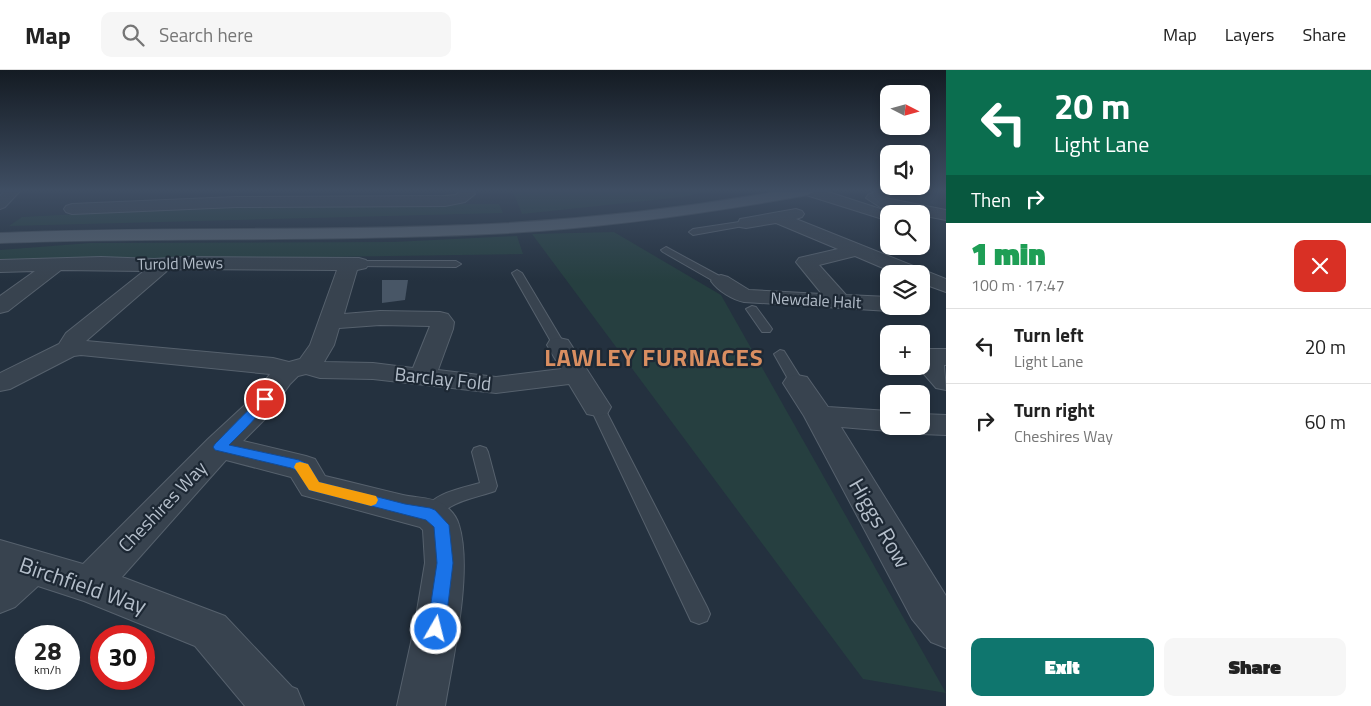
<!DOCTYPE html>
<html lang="en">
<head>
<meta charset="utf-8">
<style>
  body { margin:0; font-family:"Titillium Web",sans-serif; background:#f6f6f6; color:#222; height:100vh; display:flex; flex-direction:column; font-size:19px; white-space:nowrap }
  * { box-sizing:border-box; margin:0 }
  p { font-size:16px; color:#767676 }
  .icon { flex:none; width:28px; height:28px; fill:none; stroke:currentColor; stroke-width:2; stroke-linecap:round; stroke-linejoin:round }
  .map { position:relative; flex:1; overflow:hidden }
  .drawer { display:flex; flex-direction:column; background:#fff; width:425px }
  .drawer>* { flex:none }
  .guide { background:#0b6e4f; color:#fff; overflow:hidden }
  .needle { width:32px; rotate:96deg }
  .fabs { position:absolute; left:880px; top:15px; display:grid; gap:10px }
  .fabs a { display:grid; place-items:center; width:50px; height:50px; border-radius:10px; background:#fff; box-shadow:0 2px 8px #0003; font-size:25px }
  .speed { position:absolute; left:15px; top:555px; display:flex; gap:10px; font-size:25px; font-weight:700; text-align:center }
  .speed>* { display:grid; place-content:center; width:65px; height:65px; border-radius:50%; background:#fff; box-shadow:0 2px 8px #0003; line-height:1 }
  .speed small { font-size:12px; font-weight:400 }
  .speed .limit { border:8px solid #d22; background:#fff; color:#111 }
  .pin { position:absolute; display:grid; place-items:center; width:42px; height:42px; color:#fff; margin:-21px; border:2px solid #fff; border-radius:50%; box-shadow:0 1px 5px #0007 }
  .me { position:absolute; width:55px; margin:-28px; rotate:8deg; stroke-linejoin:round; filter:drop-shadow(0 0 4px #0008) }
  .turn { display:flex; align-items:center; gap:18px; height:105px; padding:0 25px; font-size:22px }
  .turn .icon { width:65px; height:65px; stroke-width:2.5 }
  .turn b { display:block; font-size:35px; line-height:42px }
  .then { display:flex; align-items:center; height:48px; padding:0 25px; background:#0003; gap:10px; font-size:19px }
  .round { display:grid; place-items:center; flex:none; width:52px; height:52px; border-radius:10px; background:#f6f6f6 }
  .overview { display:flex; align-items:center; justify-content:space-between; height:85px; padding:0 25px }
  h1 { font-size:30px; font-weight:800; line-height:38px; color:#1e9e55 }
  .primary-button { display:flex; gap:10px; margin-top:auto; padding:10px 25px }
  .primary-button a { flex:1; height:58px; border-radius:10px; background:#0f766e; color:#fff; font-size:20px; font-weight:800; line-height:58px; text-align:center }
  .primary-button a+a { background:#f6f6f6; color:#222 }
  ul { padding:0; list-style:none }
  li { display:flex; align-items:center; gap:15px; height:75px; padding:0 25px; border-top:1px solid #e0e0e0 }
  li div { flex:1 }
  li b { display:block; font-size:19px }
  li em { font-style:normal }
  header { display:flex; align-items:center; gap:30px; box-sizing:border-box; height:70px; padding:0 25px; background:#fff; border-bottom:1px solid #e0e0e0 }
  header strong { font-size:24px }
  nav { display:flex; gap:28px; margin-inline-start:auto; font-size:18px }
  .search { width:350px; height:45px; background:#f6f6f6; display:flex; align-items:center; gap:12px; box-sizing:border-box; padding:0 18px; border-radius:10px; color:#767676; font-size:19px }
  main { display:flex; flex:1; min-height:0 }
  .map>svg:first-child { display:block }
  .green { fill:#263f40 }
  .building { fill:#485666 }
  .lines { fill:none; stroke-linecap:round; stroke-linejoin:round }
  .service-casing { stroke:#56616d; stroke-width:2 }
  .minor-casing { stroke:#56616d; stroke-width:2 }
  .primary-casing { stroke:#414c58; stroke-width:2 }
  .service { fill:#38434f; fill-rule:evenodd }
  .minor { fill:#38434f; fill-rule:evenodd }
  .primary { fill:#56626f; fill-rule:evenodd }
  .route { fill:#1a73e8; stroke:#114b97 }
  .slow { fill:#f59e0b }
  .labels { text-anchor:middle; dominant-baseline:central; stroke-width:4.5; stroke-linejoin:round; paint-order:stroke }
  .far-street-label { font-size:16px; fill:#b4beca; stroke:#1d2834 }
  .street-label { font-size:19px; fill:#b4beca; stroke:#1d2834 }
  .near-street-label { font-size:22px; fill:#b4beca; stroke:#1d2834 }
  .district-label { font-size:24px; font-weight:bold; letter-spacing:1px; fill:#d98e61; stroke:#1d2834 }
</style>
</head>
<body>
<header>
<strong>Map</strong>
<div class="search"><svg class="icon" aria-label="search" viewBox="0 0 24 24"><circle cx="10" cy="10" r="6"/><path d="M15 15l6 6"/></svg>Search here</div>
<nav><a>Map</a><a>Layers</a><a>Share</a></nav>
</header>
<main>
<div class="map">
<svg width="946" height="636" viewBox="0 0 946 636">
  <rect width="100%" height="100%" fill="#24313f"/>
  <g class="green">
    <polygon points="513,121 711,121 683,127 522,144"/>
    <polygon points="269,134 499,134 503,143 9,156 22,147"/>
    <polygon points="614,162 721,225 946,623 863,609 532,164"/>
    <polygon points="517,166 523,184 0,192 0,180 90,173 393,172"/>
  </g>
  <polygon class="building" points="382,210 408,210 405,230 382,233"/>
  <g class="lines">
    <defs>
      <g id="service">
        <polygon points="746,151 749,151 749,155 693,165 689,162 693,159"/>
        <polygon points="666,177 725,209 726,211 721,214 717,213 663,182 661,180"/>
        <polygon points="359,191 456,191 461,194 456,197 356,196 356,192"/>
        <polygon points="517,200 522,203 565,275 563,278 559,279 553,275 512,203"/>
        <polygon points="752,236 756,237 770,256 772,259 770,262 762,262 746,239"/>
        <polygon points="780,280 784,281 804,313 802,316 797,317 792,316 774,284"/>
        <polygon points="597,332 602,334 604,337 707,537 710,544 707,551 699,554 691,551 590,337 592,334"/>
        <path d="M480,376L486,378L488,382L497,416L495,421C481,426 463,429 450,437C440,442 437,454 424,449L421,444C432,423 459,419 480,413L472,382L474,378Z"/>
      </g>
      <g id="minor">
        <polygon points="4,121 20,121 5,137 0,139 0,126"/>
        <polygon points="460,121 474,121 475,124 465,132 445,136 236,137 72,144 66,142 64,139 66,136 72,134 236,127 445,126 456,125"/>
        <polygon points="801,121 825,121 896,144 889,144 889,151 803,124"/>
        <polygon points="877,121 898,121 885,128 946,140 946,150 880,137 866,128 868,125"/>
        <path d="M796,139L802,141L804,144L802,147L796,149L946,209V222L921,213V204H897L855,186L819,195L846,225L889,227V236H898L897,239L889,241L744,232C733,230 718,221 711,211L714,207L721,205L728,207L749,220L822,224L796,192L799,188L838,179L776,153L746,158L740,157L738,153L740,149L746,148Z"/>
        <path d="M101,187L154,189L186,187L359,188L366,190L369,194L366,198L357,200L344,244L380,241L440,242L448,244L454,252L453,259L438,300L496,307L561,299L547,275L550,270L559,268L568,270L611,337L607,344L597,346L587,344L569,314L496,323L373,309L320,308L306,304L298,306L290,314L267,347L243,371L306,386L315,389L325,406C351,412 377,419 403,425C416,428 432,427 443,434C450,439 457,447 459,455C473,501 453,588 445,636H397L414,559L425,493L423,460L420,457L302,425L291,407L226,390L122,507L225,546L292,617L297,619L304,636H245L195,576L84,531L38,516L15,537L0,543V470L83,494L208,369L247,333L270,304L81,285L74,286L10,319L0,321V303L59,274L66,263L144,201L61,200L8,241L0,243V226L35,201L0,202V190ZM186,199L337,200L310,275L300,289L289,292L273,288L86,271L168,200ZM380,255L430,256L413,298L373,293L324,292L334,275L339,258Z"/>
        <polygon points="921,279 946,279 946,295 944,295 946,320 936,318 917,296 921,296"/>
        <polygon points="797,305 807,307 828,337 889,341 889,356 901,356 889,361 841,357 946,526 946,578 931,572 912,549 804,346 783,313 787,307"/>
        <polygon points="921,344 946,345 946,365 921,364 910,361 907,356 921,356"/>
      </g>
      <path id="primary" d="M780,121H815L808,125C702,144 596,159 489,164C326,172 163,167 0,173V163C164,156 327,162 491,154C588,149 684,138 780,121Z"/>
    </defs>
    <use href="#service" class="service-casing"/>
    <use href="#minor" class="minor-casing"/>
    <use href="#primary" class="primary-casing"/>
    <use href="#service" class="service"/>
    <use href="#minor" class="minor"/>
    <use href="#primary" class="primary"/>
  </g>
  <linearGradient id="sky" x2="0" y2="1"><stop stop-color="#141b23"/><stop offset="0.57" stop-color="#3f4e63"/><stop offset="1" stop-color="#3f4e63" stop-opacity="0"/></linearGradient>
  <rect width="946" height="211" fill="url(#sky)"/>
  <path class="route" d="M265,326L269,327L270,329C259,346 244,360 229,375L299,390L308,394L319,412L405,434L430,438L435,440L449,455L453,493L445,559L442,565L436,568L430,565L427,559L437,493L434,457L426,450L309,420L298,401L291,398L215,380L213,377L215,374C222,367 260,327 265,326Z"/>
  <polygon class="slow" points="300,392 308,394 319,412 376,426 378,430 376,434 371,436 309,420 294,397 296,393"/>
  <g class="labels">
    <g class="far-street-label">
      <text transform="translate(180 193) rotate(-1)">Turold Mews</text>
      <text transform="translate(816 230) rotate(3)">Newdale Halt</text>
    </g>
    <g class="street-label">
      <text transform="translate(443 308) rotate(6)">Barclay Fold</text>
      <text transform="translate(162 436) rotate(-46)">Cheshires Way</text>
    </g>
    <g class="near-street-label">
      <text transform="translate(880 453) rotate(60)">Higgs Row</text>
      <text transform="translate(83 515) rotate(19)">Birchfield Way</text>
    </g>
    <g class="district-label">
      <text x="654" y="287">LAWLEY FURNACES</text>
    </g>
  </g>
</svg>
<div class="fabs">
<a><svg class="needle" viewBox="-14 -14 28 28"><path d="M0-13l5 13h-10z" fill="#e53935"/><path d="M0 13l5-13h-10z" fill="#767676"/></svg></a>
<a><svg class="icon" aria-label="sound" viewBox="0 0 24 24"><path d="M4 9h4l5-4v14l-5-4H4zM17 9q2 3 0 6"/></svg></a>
<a><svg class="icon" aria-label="search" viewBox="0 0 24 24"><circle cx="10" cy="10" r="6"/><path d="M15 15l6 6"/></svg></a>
<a><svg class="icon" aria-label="layers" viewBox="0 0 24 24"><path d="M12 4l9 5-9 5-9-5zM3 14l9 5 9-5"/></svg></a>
<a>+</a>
<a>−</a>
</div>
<div class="speed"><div>28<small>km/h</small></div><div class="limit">30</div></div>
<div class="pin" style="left:265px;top:329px;background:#d93025"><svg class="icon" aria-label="arrive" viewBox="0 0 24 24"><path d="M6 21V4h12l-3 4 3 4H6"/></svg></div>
<svg class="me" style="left:436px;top:559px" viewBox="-20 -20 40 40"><circle r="17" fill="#1a73e8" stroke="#fff" stroke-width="3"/><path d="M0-11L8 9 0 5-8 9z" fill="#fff"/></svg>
</div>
<section class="drawer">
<div class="guide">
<div class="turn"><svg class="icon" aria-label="left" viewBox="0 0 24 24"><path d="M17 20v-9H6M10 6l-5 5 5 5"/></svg><div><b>20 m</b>Light Lane</div></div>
<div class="then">Then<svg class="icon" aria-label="right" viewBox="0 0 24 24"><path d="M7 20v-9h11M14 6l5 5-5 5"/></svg></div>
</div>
<div class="overview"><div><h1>1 min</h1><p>100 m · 17:47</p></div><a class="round" style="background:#d93025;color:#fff"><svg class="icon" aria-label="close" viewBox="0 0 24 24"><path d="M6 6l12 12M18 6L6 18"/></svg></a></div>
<ul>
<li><svg class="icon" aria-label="left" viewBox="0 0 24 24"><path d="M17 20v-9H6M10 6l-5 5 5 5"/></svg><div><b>Turn left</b><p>Light Lane</p></div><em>20 m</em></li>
<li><svg class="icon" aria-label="right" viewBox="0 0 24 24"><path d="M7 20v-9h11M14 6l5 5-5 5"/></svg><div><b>Turn right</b><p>Cheshires Way</p></div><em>60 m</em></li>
</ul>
<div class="primary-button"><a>Exit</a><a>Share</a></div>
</section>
</main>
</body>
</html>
